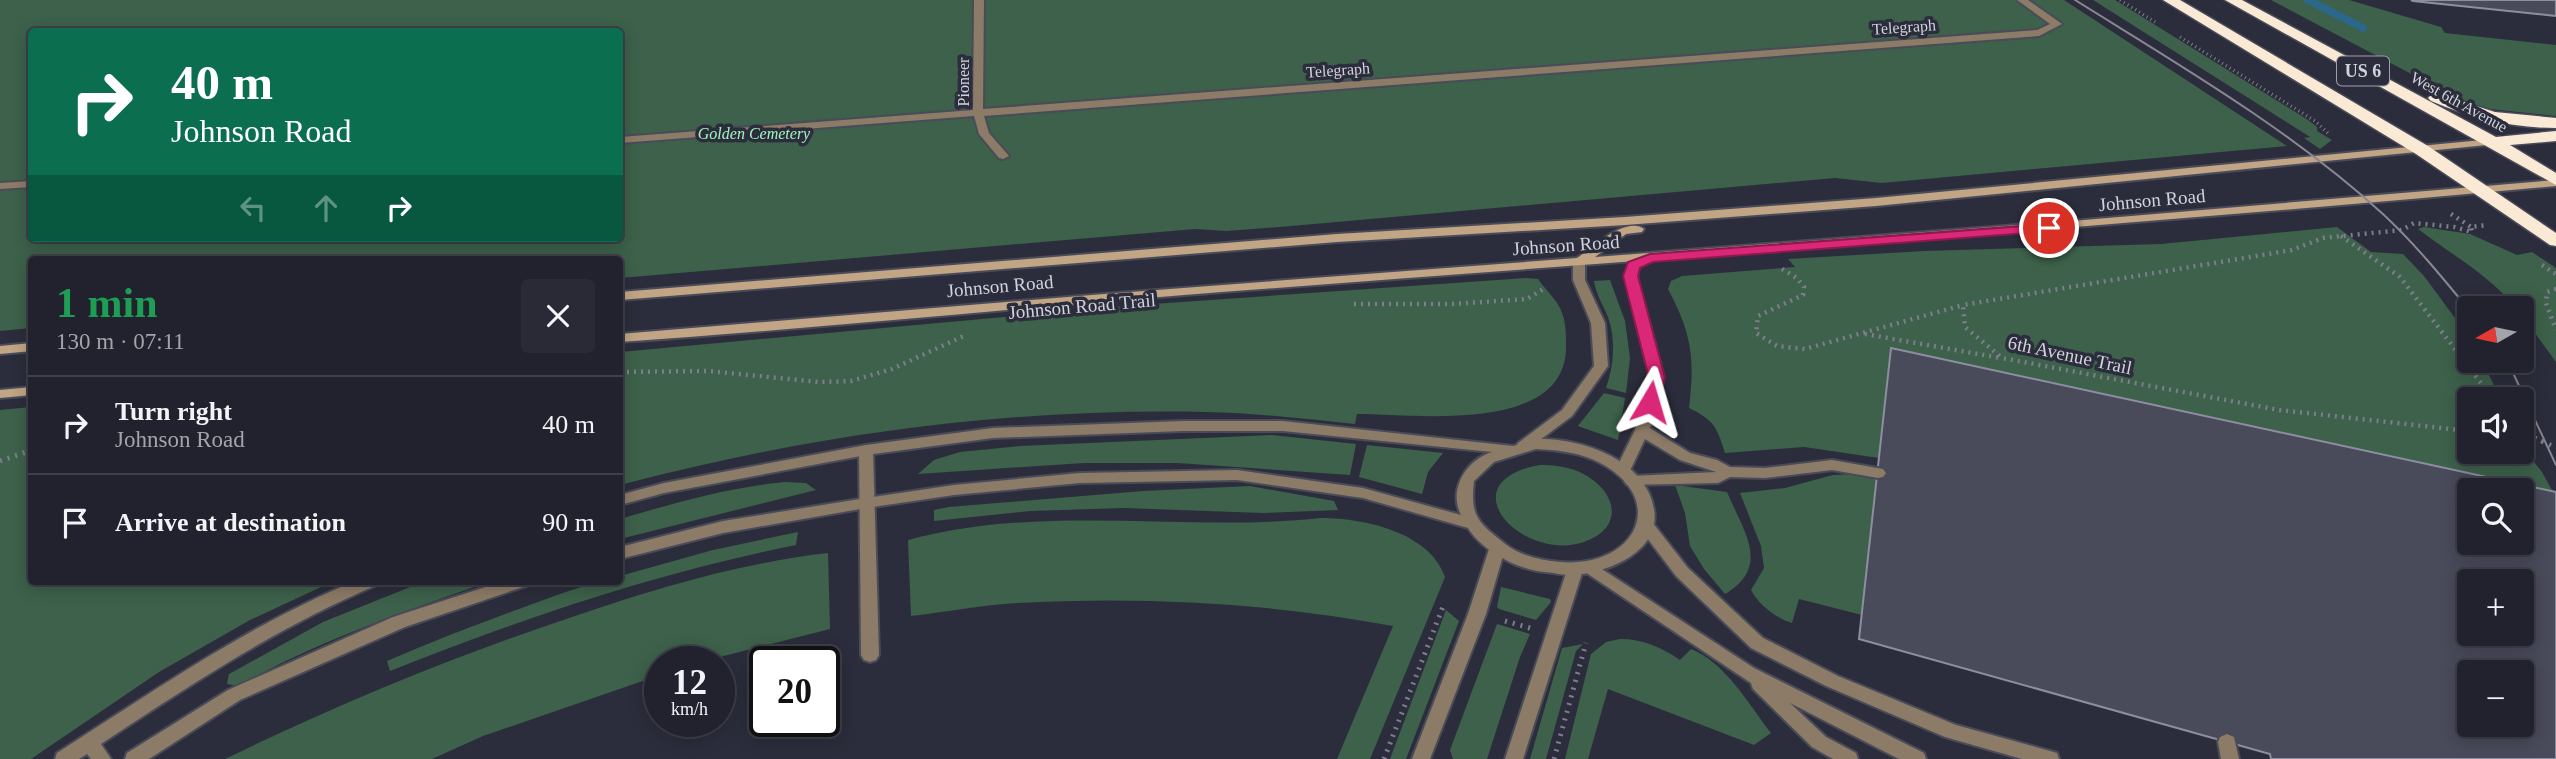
<!DOCTYPE html>
<html lang="en">
<head>
<meta charset="utf-8">
<style>
  body { margin:0; font-family:Georgia,serif; background:#292a35; color:#f1f3f6; height:100vh; display:flex; flex-direction:column; font-size:26px; white-space:nowrap }
  * { box-sizing:border-box; margin:0 }
  p { font-size:23px; color:#a2a4aa }
  .icon { flex:none; width:38px; height:38px; fill:none; stroke:currentColor; stroke-width:2; stroke-linecap:round; stroke-linejoin:round }
  .map { position:relative; flex:1; overflow:hidden }
  .panel { position:absolute; left:28px; top:256px; width:595px; height:329px; display:flex; flex-direction:column; background:#21222d; border-radius:7px; box-shadow:0 4px 18px #0003,0 0 0 2px #3e3f49 }
  .panel>* { flex:none }
  .banner { position:absolute; left:28px; top:28px; width:595px; height:214px; border-radius:7px; box-shadow:0 4px 18px #0003,0 0 0 2px #3e3f49; background:#0b6e4f; color:#fff; overflow:hidden }
  .needle { width:46px; rotate:261deg }
  .fabs { position:absolute; left:2457px; top:296px; display:grid; gap:14px }
  .fabs a { display:grid; place-items:center; width:77px; height:77px; border-radius:7px; background:#21222d; box-shadow:0 4px 18px #0003,0 0 0 2px #3e3f49; font-size:35px }
  .speed { position:absolute; left:644px; top:646px; display:flex; gap:14px; font-size:35px; font-weight:700; text-align:center }
  .speed>* { display:grid; place-content:center; width:91px; height:91px; border-radius:50%; background:#21222d; box-shadow:0 4px 18px #0003,0 0 0 2px #3e3f49; line-height:1 }
  .speed small { font-size:18px; font-weight:400 }
  .speed .limit { border:4px solid #111; border-radius:10px; background:#fff; color:#111 }
  .pin { position:absolute; display:grid; place-items:center; width:60px; height:60px; color:#fff; margin:-30px; border:4px solid #fff; border-radius:50%; box-shadow:0 2px 7px #0007 }
  .me { position:absolute; width:77px; margin:-38px; rotate:7deg; stroke-linejoin:round; filter:drop-shadow(0 0 5px #0008) }
  .turn { display:flex; align-items:center; gap:24px; height:147px; padding:0 28px; font-size:32px }
  .turn .icon { width:91px; height:91px; stroke-width:2.5 }
  .turn b { display:block; font-size:49px; line-height:60px }
  .lanes { display:flex; align-items:center; height:66px; padding:0 28px; background:#0003; justify-content:center; gap:35px; direction:ltr }
  .lanes .off { opacity:.35 }
  .round { display:grid; place-items:center; flex:none; width:74px; height:74px; border-radius:7px; background:#292a35 }
  .summary { display:flex; align-items:center; justify-content:space-between; height:119px; padding:0 28px }
  h1 { font-size:42px; font-weight:800; line-height:52px; color:#1e9e55 }
  ul { padding:0; list-style:none }
  li { display:flex; align-items:center; gap:21px; height:98px; padding:0 28px; border-top:2px solid #3e3f49 }
  li div { flex:1 }
  li b { display:block; font-size:26px }
  li em { font-style:normal }
  .map>svg:first-child { display:block }
  .green { fill:#3d614a; fill-rule:evenodd }
  .lines { fill:none; stroke-linecap:round; stroke-linejoin:round }
  .stream { stroke:#2b6789; stroke-width:8 }
  .building { fill:#494a5a; stroke:#8d8fa1; stroke-width:2; fill-rule:evenodd }
  .lane-casing { stroke:#4a4b59; stroke-width:4 }
  .street-casing { stroke:#4a4b59; stroke-width:4 }
  .secondary-casing { stroke:#4a4b59; stroke-width:4 }
  .highway-casing { stroke:#4a4b59; stroke-width:3 }
  .path-far2 { stroke:#7d7e8b; stroke-width:3.5; stroke-dasharray:1 3.5; stroke-linecap:butt }
  .path-far1 { stroke:#7d7e8b; stroke-width:4.5; stroke-dasharray:2 5; stroke-linecap:butt }
  .path { stroke:#7d7e8b; stroke-width:5; stroke-dasharray:2 6; stroke-linecap:butt }
  .lane { fill:#8c7b66; fill-rule:evenodd }
  .street { fill:#8c7b66; fill-rule:evenodd }
  .secondary { fill:#c1a584; fill-rule:evenodd }
  .highway { fill:#faead5; fill-rule:evenodd }
  .tram { stroke:#868793; stroke-width:2 }
  .path-bridge-far1 { stroke:#7d7e8b; stroke-width:4.5; stroke-dasharray:2 5; stroke-linecap:butt }
  .path-bridge { stroke:#7d7e8b; stroke-width:5; stroke-dasharray:2 6; stroke-linecap:butt }
  .route { fill:#db2777; stroke:#8e194d; stroke-width:2 }
  .labels { text-anchor:middle; dominant-baseline:central; stroke-width:7; stroke-linejoin:round; paint-order:stroke }
  .far-street-label { font-size:16px; fill:#d1d2dc; stroke:#2c2d3c }
  .far-park-label { font-size:16px; font-style:italic; fill:#a1f6bf; stroke:#2c2d3c }
  .shield { fill:#2c2d3c; stroke:#a0a0ac; stroke-width:2 }
  .shield-label { font-size:18px; font-weight:bold; fill:#d1d2dc }
  .street-label { font-size:19px; fill:#d1d2dc; stroke:#2c2d3c }
</style>
</head>
<body>
<div class="map">
<svg width="2556" height="759" viewBox="0 0 2556 759">
  <rect width="100%" height="100%" fill="#2c2d3c"/>
  <g class="green">
    <path d="M0,0H2064L2287,146L1882,183L1835,178L1291,226L1227,231L1195,229L620,278V259H32L31,328L0,331ZM32,32H620V238H32Z"/>
    <polygon points="2093,0 2115,0 2308,120 2317,127 2317,131 2332,140 2320,149 2304,138 2310,137"/>
    <polygon points="2271,0 2349,0 2441,27 2445,33 2556,45 2556,116 2490,109 2457,98"/>
    <path d="M2337,227L2371,252L2403,254L2424,276L2469,337V360L2482,361L2501,399H2469V452H2522V447L2542,472L2553,492L1892,348L1879,458L1804,447L1725,453C1717,427 1714,420 1689,408C1695,359 1692,334 1668,289L1671,281L1682,276L1795,267L1788,259L1924,251L2161,244Z"/>
    <path d="M2424,227L2470,234L2517,255L2532,252L2556,268V362L2522,315V308H2516C2489,275 2452,255 2418,229Z"/>
    <path d="M1526,278L1538,279C1546,291 1558,300 1562,313C1566,323 1566,335 1566,345C1568,435 1415,414 1357,414L1355,424C1306,419 1256,413 1207,412C1003,408 816,434 620,485V352L1124,306Z"/>
    <path d="M1610,280L1625,321L1630,358L1626,393L1606,388C1614,366 1616,339 1608,317C1603,305 1596,294 1594,281Z"/>
    <polygon points="1604,393 1625,398 1618,440 1578,426"/>
    <polygon points="31,407 32,581 334,581 250,620 159,672 31,759 0,759 0,410"/>
    <polygon points="1272,435 1356,444 1350,475 1178,463 1084,463 918,474 934,460 960,452 1020,446"/>
    <polygon points="1367,445 1443,453 1428,472 1422,494 1359,477"/>
    <path d="M1540,465C1552,465 1564,466 1577,471C1614,486 1629,526 1584,542C1522,563 1446,482 1540,465Z"/>
    <path d="M1858,474L1877,477L1862,615L1799,599L1792,623C1777,619 1758,604 1751,590L1764,568L1761,546L1740,493L1785,488L1833,475Z"/>
    <path d="M785,482L806,483L816,490L620,539V519C674,503 729,487 785,482Z"/>
    <path d="M1675,485L1727,492C1743,531 1772,566 1725,594L1704,569L1690,546L1685,513Z"/>
    <polygon points="1250,486 1334,501 1338,510 1263,513 1124,508 1030,511 934,521 934,510 949,507 1143,491"/>
    <path d="M1321,518C1363,518 1430,532 1445,577L1370,759H1337L1393,626C1269,603 1143,596 1017,603C982,605 946,612 911,616L908,540C1044,503 1186,533 1321,518Z"/>
    <path d="M798,532L796,545C657,573 523,618 390,671L387,661C435,640 482,622 530,605C559,595 589,581 620,581V576L713,550Z"/>
    <path d="M828,553L830,629L704,661L660,662V675L483,736L432,759H225C338,704 455,656 575,616C657,588 741,563 828,553Z"/>
    <path d="M425,581H492C407,610 316,642 238,686L227,684L229,674L323,622Z"/>
    <polygon points="1501,587 1550,599 1551,602 1536,620 1499,609 1497,607"/>
    <polygon points="1446,610 1459,621 1406,759 1390,759"/>
    <polygon points="1497,624 1530,634 1520,657 1487,759 1453,759 1450,750"/>
    <path d="M1620,639C1643,639 1661,647 1680,660L1691,649C1725,662 1750,706 1771,733L1754,745L1608,689L1588,759H1565L1591,654L1606,642Z"/>
    <polygon points="1583,644 1576,651 1546,759 1530,759 1562,648"/>
  </g>
  <g class="lines">
    <polyline class="stream" points="2308,0 2363,28"/>
  </g>
  <g class="building">
    <polygon points="2411,0 2556,0 2556,16 2413,1"/>
    <path d="M1891,348L2556,492V759H2271L2270,754L1859,639ZM2469,490H2522V542H2469ZM2469,581H2522V634H2469ZM2469,672H2522V724H2469Z"/>
  </g>
  <g class="lines">
    <defs>
      <g id="lane">
        <polygon points="974,0 984,0 983,109 2037,30 2050,24 2017,0 2028,0 2062,24 2039,36 984,116 989,133 1009,156 1003,159 999,158 979,134 974,116 620,143 620,137 973,110"/>
        <polygon points="32,181 32,187 0,189 0,183"/>
        <polygon points="1651,254 1657,258 1639,267 1637,277 1664,378 1650,428 1690,453 1717,460 1730,467 1765,468 1832,460 1883,469 1886,473 1883,477 1878,478 1832,470 1765,478 1730,477 1718,483 1627,485 1624,481 1627,477 1632,476 1716,472 1680,460 1645,439 1628,475 1618,475 1615,471 1635,430 1650,378 1625,277 1629,262"/>
        <polygon points="1579,259 1585,263 1585,280 1605,323 1608,366 1572,416 1528,449 1518,449 1516,446 1518,443 1562,410 1594,366 1591,323 1573,280 1573,263"/>
        <polygon points="866,445 873,450 879,655 876,660 870,662 864,660 861,655 859,450"/>
        <polygon points="1646,520 1652,522 1688,568 1763,638 1838,676 1956,725 2050,751 2057,753 2059,759 2022,759 1945,737 1826,686 1751,648 1676,576 1638,526 1640,522"/>
        <polygon points="1497,543 1503,545 1505,549 1486,614 1430,759 1412,759 1468,614 1489,549 1491,545"/>
        <polygon points="1591,562 1754,668 1924,753 1926,759 1899,759 1790,703 1826,737 1856,753 1858,759 1833,759 1812,747 1753,689 1751,683 1585,572 1583,568 1585,564"/>
        <polygon points="1575,564 1581,566 1583,570 1523,759 1505,759 1567,570 1569,566"/>
        <polygon points="2227,734 2234,737 2239,759 2221,759 2218,742 2220,737"/>
      </g>
      <g id="street">
        <path d="M1183,421H1283L1513,446C1521,444 1530,440 1538,439C1582,438 1646,460 1654,509C1661,551 1611,571 1577,575C1567,576 1555,573 1545,572C1519,570 1482,551 1468,528L1363,498L1237,480L1080,483L954,495L866,508L723,533L620,559V547L723,521L866,498L954,485L1080,473L1237,470L1363,488L1461,515C1448,490 1466,460 1492,452L1283,431H1183L993,438L866,455L664,493L620,505V495L664,483L866,445L993,428ZM1536,449C1556,450 1576,452 1594,460C1672,496 1637,569 1560,562C1541,560 1519,556 1504,543C1478,522 1470,517 1474,481L1494,462Z"/>
        <path d="M355,581H379L377,585C278,627 190,685 101,744L111,759H91L87,754L79,759H55L57,753C154,691 248,625 355,581Z"/>
        <polygon points="504,581 531,581 529,585 405,627 240,700 149,759 125,759 127,753 228,690 393,617"/>
      </g>
      <g id="secondary">
        <polygon points="2493,139 2497,140 2497,144 1876,206 1625,225 1337,242 620,300 620,292 1337,234 1625,217 1876,198"/>
        <path d="M2556,180V186C2099,228 1641,260 1184,295C996,310 808,329 620,342V334L1104,294L1577,258C1593,247 1626,216 1644,229L1642,232L1626,234L1595,257L2072,221Z"/>
        <polygon points="32,343 32,351 0,354 0,346"/>
        <polygon points="32,387 32,395 0,398 0,390"/>
      </g>
      <g id="highway">
        <polygon points="2163,0 2180,0 2428,146 2556,233 2556,246 2550,245 2416,154"/>
        <polygon points="2225,0 2242,0 2496,137 2556,131 2556,141 2510,145 2556,173 2556,185"/>
        <path d="M2436,93L2495,112L2556,118V128C2512,128 2471,118 2431,101L2428,98L2431,95Z"/>
      </g>
    </defs>
    <use href="#lane" class="lane-casing"/>
    <use href="#street" class="street-casing"/>
    <use href="#secondary" class="secondary-casing"/>
    <use href="#highway" class="highway-casing"/>
    <g class="path-far2">
      <polyline points="2120,0 2155,22"/>
      <polyline points="2180,37 2315,121 2330,135"/>
    </g>
    <g class="path-far1">
      <polyline points="2451,214 2471,227"/>
      <polyline points="2341,236 2400,277 2493,399"/>
      <polyline points="2542,265 2556,274"/>
      <polyline points="1782,269 1797,278 1804,287 1803,295 1758,316 1756,333 1777,346 1805,349 1963,305"/>
      <polyline points="2556,289 2547,292 2546,303 2556,330"/>
      <polyline points="1354,304 1452,304 1527,299 1545,288"/>
      <polyline points="1865,334 2001,358"/>
      <polyline points="620,372 708,371 819,382 851,381 892,369 966,335"/>
      <polyline points="2469,431 2279,410 2002,358 1965,327 1963,305 2292,250 2323,238 2402,230 2414,223 2454,227 2472,232 2471,227 2487,225"/>
    </g>
    <g class="path">
      <polyline points="0,461 32,450"/>
      <polyline points="1505,621 1530,628"/>
      <polyline points="1384,759 1444,604"/>
      <polyline points="1554,759 1586,643"/>
    </g>
    <use href="#lane" class="lane"/>
    <use href="#street" class="street"/>
    <use href="#secondary" class="secondary"/>
    <use href="#highway" class="highway"/>
    <g class="tram">
      <path d="M2075,0C2181,66 2291,130 2384,215C2415,244 2442,277 2469,310"/>
      <polyline points="2507,360 2556,465"/>
    </g>
    <polyline class="path-bridge-far1" points="2522,432 2546,443"/>
    <polyline class="path-bridge" points="2542,441 2556,448"/>
  </g>
  <polygon class="route" points="2049,224 2056,228 2054,231 1653,262 1640,268 1638,276 1665,378 1655,406 1644,406 1642,402 1649,378 1623,276 1628,262 1650,254"/>
  <g class="labels">
    <g class="far-street-label">
      <text transform="translate(1904 27) rotate(-4)">Telegraph</text>
      <text transform="translate(1338 70) rotate(-4)">Telegraph</text>
      <text transform="translate(963 82) rotate(-90)">Pioneer</text>
      <text transform="translate(2459 102) rotate(29)">West 6th Avenue</text>
    </g>
    <g class="far-park-label">
      <text x="754" y="133">Golden Cemetery</text>
    </g>
    <rect class="shield" x="2337" y="56.5" width="52" height="29" rx="5"/>
    <g class="shield-label">
      <text x="2363" y="71">US 6</text>
    </g>
    <g class="street-label">
      <text transform="translate(2152 200) rotate(-5)">Johnson Road</text>
      <text transform="translate(1566 245) rotate(-4)">Johnson Road</text>
      <text transform="translate(1000 286) rotate(-5)">Johnson Road</text>
      <text transform="translate(1082 306) rotate(-5)">Johnson Road Trail</text>
      <text transform="translate(2070 355) rotate(12)">6th Avenue Trail</text>
    </g>
  </g>
</svg>
<div class="fabs">
<a><svg class="needle" viewBox="-14 -14 28 28"><path d="M0-13l5 13h-10z" fill="#e53935"/><path d="M0 13l5-13h-10z" fill="#a2a4aa"/></svg></a>
<a><svg class="icon" aria-label="sound" viewBox="0 0 24 24"><path d="M4 9h4l5-4v14l-5-4H4zM17 9q2 3 0 6"/></svg></a>
<a><svg class="icon" aria-label="search" viewBox="0 0 24 24"><circle cx="10" cy="10" r="6"/><path d="M15 15l6 6"/></svg></a>
<a>+</a>
<a>−</a>
</div>
<div class="speed"><div>12<small>km/h</small></div><div class="limit">20</div></div>
<div class="pin" style="left:2049px;top:228px;background:#d93025"><svg class="icon" aria-label="arrive" viewBox="0 0 24 24"><path d="M6 21V4h12l-3 4 3 4H6"/></svg></div>
<svg class="me" style="left:1650px;top:402px" viewBox="-20 -20 40 40"><path d="M0-17L14 15 0 8-14 15z" fill="#db2777" stroke="#fff" stroke-width="4"/></svg>
<div class="banner">
<div class="turn"><svg class="icon" aria-label="right" viewBox="0 0 24 24"><path d="M7 20v-9h11M14 6l5 5-5 5"/></svg><div><b>40 m</b>Johnson Road</div></div>
<div class="lanes"><svg class="icon off" aria-label="left" viewBox="0 0 24 24"><path d="M17 20v-9H6M10 6l-5 5 5 5"/></svg><svg class="icon off" aria-label="ahead" viewBox="0 0 24 24"><path d="M12 20V5M6 11l6-6 6 6"/></svg><svg class="icon" aria-label="right" viewBox="0 0 24 24"><path d="M7 20v-9h11M14 6l5 5-5 5"/></svg></div>
</div>
<section class="panel">
<div class="summary"><div><h1>1 min</h1><p>130 m · 07:11</p></div><a class="round"><svg class="icon" aria-label="close" viewBox="0 0 24 24"><path d="M6 6l12 12M18 6L6 18"/></svg></a></div>
<ul>
<li><svg class="icon" aria-label="right" viewBox="0 0 24 24"><path d="M7 20v-9h11M14 6l5 5-5 5"/></svg><div><b>Turn right</b><p>Johnson Road</p></div><em>40 m</em></li>
<li><svg class="icon" aria-label="arrive" viewBox="0 0 24 24"><path d="M6 21V4h12l-3 4 3 4H6"/></svg><div><b>Arrive at destination</b></div><em>90 m</em></li>
</ul>
</section>
</div>
</body>
</html>
